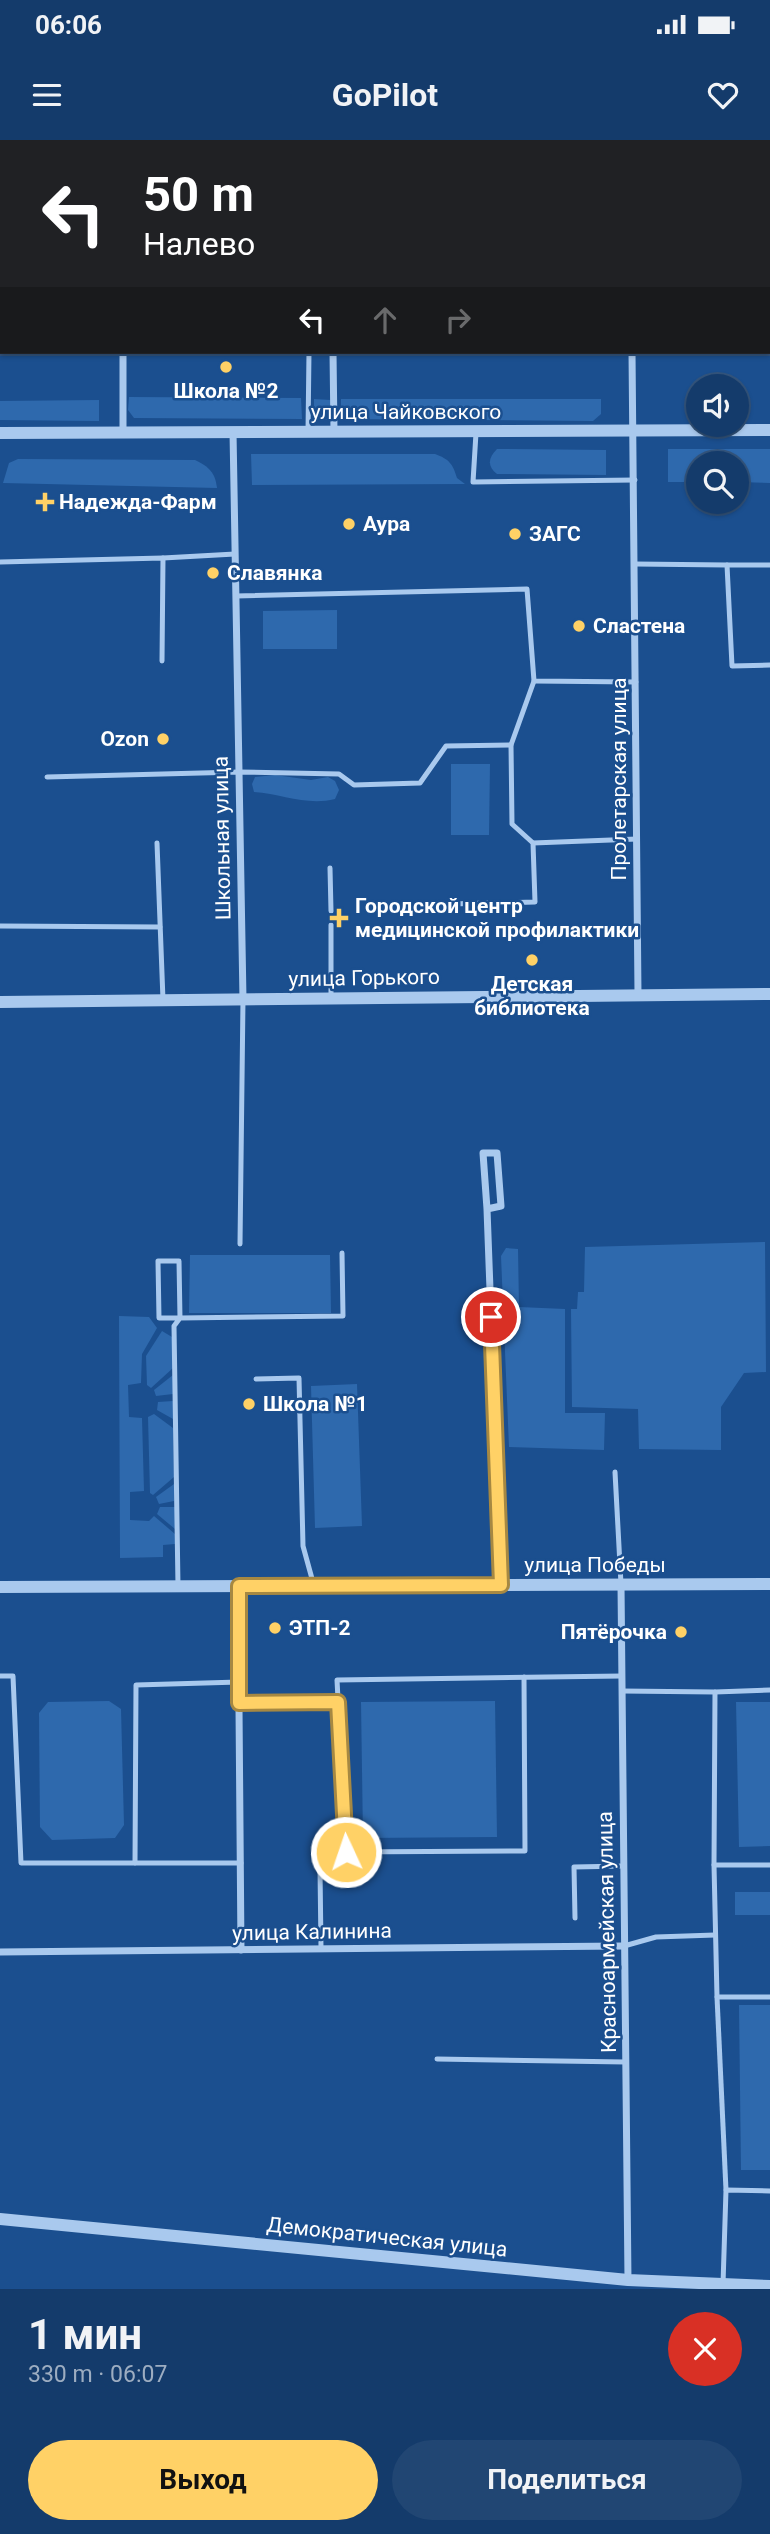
<!DOCTYPE html>
<html lang="ru">
<head>
<meta charset="utf-8">
<style>
  body { margin:0; font-family:Roboto,sans-serif; background:#214673; color:#f1f3f6; height:100vh; display:flex; flex-direction:column; font-size:26px; white-space:nowrap }
  * { box-sizing:border-box; margin:0 }
  p { font-size:23px; color:#9dadc1 }
  .icon { flex:none; width:38px; height:38px; fill:none; stroke:currentColor; stroke-width:2; stroke-linecap:round; stroke-linejoin:round }
  .map { position:relative; height:2149px; overflow:hidden }
  .drawer { display:flex; flex-direction:column; background:#143b6b; flex:1 }
  .drawer>* { flex:none }
  .banner { position:absolute; left:0px; top:0px; width:770px; height:214px; box-shadow:0 2px 5px #0004,0 0 0 2px #33557e; background:#202124; color:#fff; overflow:hidden }
  .fabs { position:absolute; left:686px; top:234px; display:grid; gap:14px }
  .fabs a { display:grid; place-items:center; width:63px; height:63px; border-radius:50%; background:#143b6b; box-shadow:0 2px 5px #0004,0 0 0 2px #33557e; font-size:35px }
  .pin { position:absolute; display:grid; place-items:center; width:60px; height:60px; color:#fff; margin:-30px; border:4px solid #fff; border-radius:50%; box-shadow:0 2px 7px #0007 }
  .me { position:absolute; width:77px; margin:-38px; rotate:357deg; stroke-linejoin:round; filter:drop-shadow(0 0 5px #0008) }
  .turn { display:flex; align-items:center; gap:24px; height:147px; padding:0 28px; font-size:32px }
  .turn .icon { width:91px; height:91px; stroke-width:2.5 }
  .turn b { display:block; font-size:49px; line-height:60px }
  .lanes { display:flex; align-items:center; height:66px; padding:0 28px; background:#0003; justify-content:center; gap:35px; direction:ltr }
  .lanes .off { opacity:.35 }
  .round { display:grid; place-items:center; flex:none; width:74px; height:74px; border-radius:37px; background:#214673 }
  .overview { display:flex; align-items:center; justify-content:space-between; height:119px; padding:0 28px }
  h1 { font-size:42px; font-weight:700; line-height:52px }
  .action { display:flex; gap:14px; margin-top:auto; padding:14px 28px }
  .action a { flex:1; height:80px; border-radius:42px; background:#ffd166; color:#111; font-size:28px; font-weight:700; line-height:80px; text-align:center }
  .action a+a { background:#214673; color:#f1f3f6 }
  .status { display:flex; justify-content:space-between; align-items:center; height:49px; padding:0 35px; background:#143b6b; direction:ltr }
  .status svg { height:19px; fill:currentColor }
  header { display:flex; justify-content:space-between; align-items:center; height:91px; padding:0 28px; background:#143b6b; font-size:32px; font-weight:700 }
  .map>svg:first-child { display:block }
  .green { fill:#2e69ad }
  .lines { fill:none; stroke-linecap:round; stroke-linejoin:round }
  .service { stroke:#a9c9ee; stroke-width:5 }
  .minor { stroke:#a9c9ee; stroke-width:7 }
  .tertiary { stroke:#a9c9ee; stroke-width:12 }
  .route-casing { stroke:#a68842; stroke-width:18 }
  .route { stroke:#ffd166; stroke-width:12 }
  .poi-dot { fill:#ffd166; stroke:#1b4f8f; stroke-width:2.5 }
  .labels { text-anchor:middle; dominant-baseline:central; stroke-width:5; stroke-linejoin:round; paint-order:stroke }
  .poi-label { font-size:21px; font-weight:bold; fill:#fff; stroke:#1b4f8f; text-anchor:start }
  .street-label { font-size:21px; fill:#fff; stroke:#1b4f8f }
</style>
</head>
<body>
<div class="status"><b>06:06</b><svg viewBox="0 0 49 12"><path d="M0 12V9h3v3zM5 12V6h3v6zM10 12V3h3v9zM15 12V0h3v12zM26 1h20v11H26zM47 4h2v5h-2z"/></svg></div>
<header><svg class="icon" aria-label="menu" viewBox="0 0 24 24"><path d="M4 6h16M4 12h16M4 18h16"/></svg>GoPilot<svg class="icon" aria-label="heart" viewBox="0 0 24 24"><path d="M12 20l-8-8c-3-5 5-10 8-4 3-6 11-1 8 4z"/></svg></header>
<div class="map">
<svg width="770" height="2149" viewBox="0 0 770 2149">
  <rect width="100%" height="100%" fill="#1b4f8f"/>
  <g class="green">
    <polygon points="129,257 301,258 302,279 134,278 128,270"/>
    <polygon points="314,259 331,260 330,280 314,279"/>
    <polygon points="341,259 601,259 601,274 593,281 341,279"/>
    <polygon points="99,260 99,281 0,280 0,261"/>
    <path d="M497,309L606,310V335L497,334C487,326 488,318 497,309Z"/>
    <polygon points="668,309 770,309 770,343 737,342 737,324 698,324 698,342 668,342"/>
    <path d="M251,314H435C449,319 453,324 457,338L465,344L252,345Z"/>
    <path d="M18,319L195,320C209,327 215,332 217,348L3,343L9,323Z"/>
    <polygon points="337,470 337,509 263,509 263,471"/>
    <polygon points="451,624 490,624 489,695 451,695"/>
    <path d="M275,635L311,640L328,637L335,641L339,650L335,659C307,666 282,654 254,652L252,644L255,637Z"/>
    <polygon points="765,1102 766,1232 744,1233 721,1267 721,1310 639,1309 638,1269 572,1267 571,1169 577,1169 578,1152 584,1152 585,1107"/>
    <polygon points="506,1108 518,1109 519,1167 565,1169 565,1273 605,1273 604,1310 509,1307 501,1116"/>
    <polygon points="190,1115 330,1115 331,1173 189,1173"/>
    <polygon points="119,1176 149,1177 157,1188 142,1214 141,1243 128,1245 129,1277 142,1278 144,1351 130,1352 130,1380 149,1381 154,1376 175,1394 175,1404 163,1405 163,1417 120,1418"/>
    <polygon points="162,1191 172,1197 173,1228 151,1248 147,1245 146,1216"/>
    <polygon points="173,1235 173,1254 156,1256 154,1250"/>
    <polygon points="357,1244 362,1386 315,1388 311,1246"/>
    <polygon points="173,1261 173,1279 157,1270 158,1262"/>
    <polygon points="154,1274 173,1288 174,1337 153,1355 150,1353 148,1277"/>
    <polygon points="174,1344 174,1361 159,1364 156,1357"/>
    <polygon points="160,1367 175,1367 175,1389 157,1374"/>
    <polygon points="109,1561 121,1569 124,1685 115,1698 52,1700 40,1687 39,1573 48,1562"/>
    <polygon points="495,1561 497,1697 363,1698 361,1562"/>
    <polygon points="736,1562 770,1562 770,1706 739,1707"/>
    <rect x="735" y="1752" width="35" height="23"/>
    <polygon points="739,1865 770,1865 770,2030 741,2030"/>
  </g>
  <g class="lines">
    <g class="service">
      <polyline points="470,0 470,2"/>
      <polyline points="545,0 545,2"/>
      <polyline points="730,2 730,0"/>
      <polyline points="0,162 2,162"/>
      <polyline points="768,181 770,181"/>
      <polyline points="308,292 309,212"/>
      <polyline points="476,293 473,342 635,340"/>
      <polyline points="163,418 235,414"/>
      <polyline points="0,422 163,418 162,521"/>
      <polyline points="635,424 727,425 732,526 770,525"/>
      <polyline points="727,425 770,425"/>
      <polyline points="236,456 527,449 534,541 636,542"/>
      <polyline points="47,637 239,632 339,634 354,645 420,643 446,606 511,605"/>
      <polyline points="157,703 163,860"/>
      <polyline points="533,703 637,699"/>
      <polyline points="330,728 331,771"/>
      <polyline points="410,765 535,762 533,703 512,684 511,605 534,541"/>
      <polyline points="331,785 331,858"/>
      <polyline points="0,786 160,787"/>
      <polyline points="240,1104 243,859"/>
      <polyline points="256,1239 299,1238 303,1406 314,1446"/>
      <polyline points="615,1332 621,1444"/>
      <polyline points="178,1446 174,1186 180,1178 179,1121 158,1121 159,1178 180,1178 343,1176 342,1113"/>
      <polyline points="0,1536 13,1536 21,1723 241,1723"/>
      <polyline points="622,1551 715,1552 714,1725"/>
      <polyline points="715,1552 770,1550"/>
      <polyline points="239,1563 338,1562"/>
      <polyline points="346,1712 337,1540 622,1536"/>
      <polyline points="135,1723 136,1545 239,1542"/>
      <polyline points="770,1725 714,1725 717,1857 770,1857"/>
      <polyline points="575,1778 574,1727 624,1726"/>
      <polyline points="624,1806 656,1797 715,1795"/>
      <polyline points="321,1808 320,1729 346,1712 525,1711 524,1537"/>
      <polyline points="717,1857 726,2050"/>
      <polyline points="437,1919 626,1922"/>
      <polyline points="723,2144 726,2050 770,2051"/>
    </g>
    <g class="minor">
      <polyline points="332,0 332,2"/>
      <polyline points="631,0 631,2"/>
      <polyline points="125,2 125,0"/>
      <polyline points="333,212 334,292"/>
      <polyline points="632,212 638,854"/>
      <polyline points="233,292 243,859"/>
      <polyline points="123,293 123,212"/>
      <polyline points="487,1069 501,1066 497,1013 483,1013 487,1069 501,1445"/>
      <polyline points="621,1445 628,2140"/>
      <polyline points="238,1446 241,1810"/>
      <polyline points="0,1812 624,1806"/>
    </g>
    <g class="tertiary">
      <polyline points="0,293 770,290"/>
      <polyline points="0,862 770,854"/>
      <polyline points="0,1447 770,1444"/>
      <polyline points="0,2079 628,2140 770,2146"/>
    </g>
  </g>
  <g class="lines">
    <defs>
      <polyline id="route" points="346,1712 338,1562 239,1563 239,1446 501,1445 491,1177"/>
    </defs>
    <use href="#route" class="route-casing"/>
    <use href="#route" class="route"/>
  </g>
  <g class="poi-dot">
    <circle cx="226" cy="227" r="7"/>
    <path d="M41.5 351.5h7v7h7v7h-7v7h-7v-7h-7v-7h7z"/>
    <circle cx="349" cy="384" r="7"/>
    <circle cx="515" cy="394" r="7"/>
    <circle cx="213" cy="433" r="7"/>
    <circle cx="579" cy="486" r="7"/>
    <circle cx="163" cy="599" r="7"/>
    <path d="M335.5 767.5h7v7h7v7h-7v7h-7v-7h-7v-7h7z"/>
    <circle cx="532" cy="820" r="7"/>
    <circle cx="249" cy="1264" r="7"/>
    <circle cx="275" cy="1488" r="7"/>
    <circle cx="681" cy="1492" r="7"/>
  </g>
  <g class="labels">
    <g class="poi-label">
      <text x="226" y="251" text-anchor="middle">Школа №2</text>
      <text x="59" y="362">Надежда-Фарм</text>
      <text x="363" y="384">Аура</text>
      <text x="529" y="394">ЗАГС</text>
      <text x="227" y="433">Славянка</text>
      <text x="593" y="486">Сластена</text>
      <text x="149" y="599" text-anchor="end">Ozon</text>
      <text x="355" y="766">Городской центр<tspan x="355" dy="24">медицинской профилактики</tspan></text>
      <text x="532" y="844" text-anchor="middle">Детская<tspan x="532" dy="24">библиотека</tspan></text>
      <text x="263" y="1264">Школа №1</text>
      <text x="289" y="1488">ЭТП-2</text>
      <text x="667" y="1492" text-anchor="end">Пятёрочка</text>
    </g>
    <g class="street-label">
      <text x="406" y="272">улица Чайковского</text>
      <text transform="translate(619 639) rotate(-90)">Пролетарская улица</text>
      <text transform="translate(222 698) rotate(-91)">Школьная улица</text>
      <text transform="translate(364 838) rotate(-1)">улица Горького</text>
      <text x="595" y="1425">улица Победы</text>
      <text transform="translate(312 1792) rotate(-1)">улица Калинина</text>
      <text transform="translate(607 1792) rotate(-91)">Красноармейская улица</text>
      <text transform="translate(387 2097) rotate(6)">Демократическая улица</text>
    </g>
  </g>
</svg>
<div class="fabs">
<a><svg class="icon" aria-label="sound" viewBox="0 0 24 24"><path d="M4 9h4l5-4v14l-5-4H4zM17 9q2 3 0 6"/></svg></a>
<a><svg class="icon" aria-label="search" viewBox="0 0 24 24"><circle cx="10" cy="10" r="6"/><path d="M15 15l6 6"/></svg></a>
</div>
<div class="pin" style="left:491px;top:1177px;background:#d93025"><svg class="icon" aria-label="arrive" viewBox="0 0 24 24"><path d="M6 21V4h12l-3 4 3 4H6"/></svg></div>
<svg class="me" style="left:346px;top:1712px" viewBox="-20 -20 40 40"><circle r="17" fill="#ffd166" stroke="#fff" stroke-width="3"/><path d="M0-11L8 9 0 5-8 9z" fill="#fff"/></svg>
<div class="banner">
<div class="turn"><svg class="icon" aria-label="left" viewBox="0 0 24 24"><path d="M17 20v-9H6M10 6l-5 5 5 5"/></svg><div><b>50 m</b>Налево</div></div>
<div class="lanes"><svg class="icon" aria-label="left" viewBox="0 0 24 24"><path d="M17 20v-9H6M10 6l-5 5 5 5"/></svg><svg class="icon off" aria-label="ahead" viewBox="0 0 24 24"><path d="M12 20V5M6 11l6-6 6 6"/></svg><svg class="icon off" aria-label="right" viewBox="0 0 24 24"><path d="M7 20v-9h11M14 6l5 5-5 5"/></svg></div>
</div>
</div>
<section class="drawer">
<div class="overview"><div><h1>1 мин</h1><p>330 m · 06:07</p></div><a class="round" style="background:#d93025;color:#fff"><svg class="icon" aria-label="close" viewBox="0 0 24 24"><path d="M6 6l12 12M18 6L6 18"/></svg></a></div>
<div class="action"><a>Выход</a><a>Поделиться</a></div>
</section>
</body>
</html>
